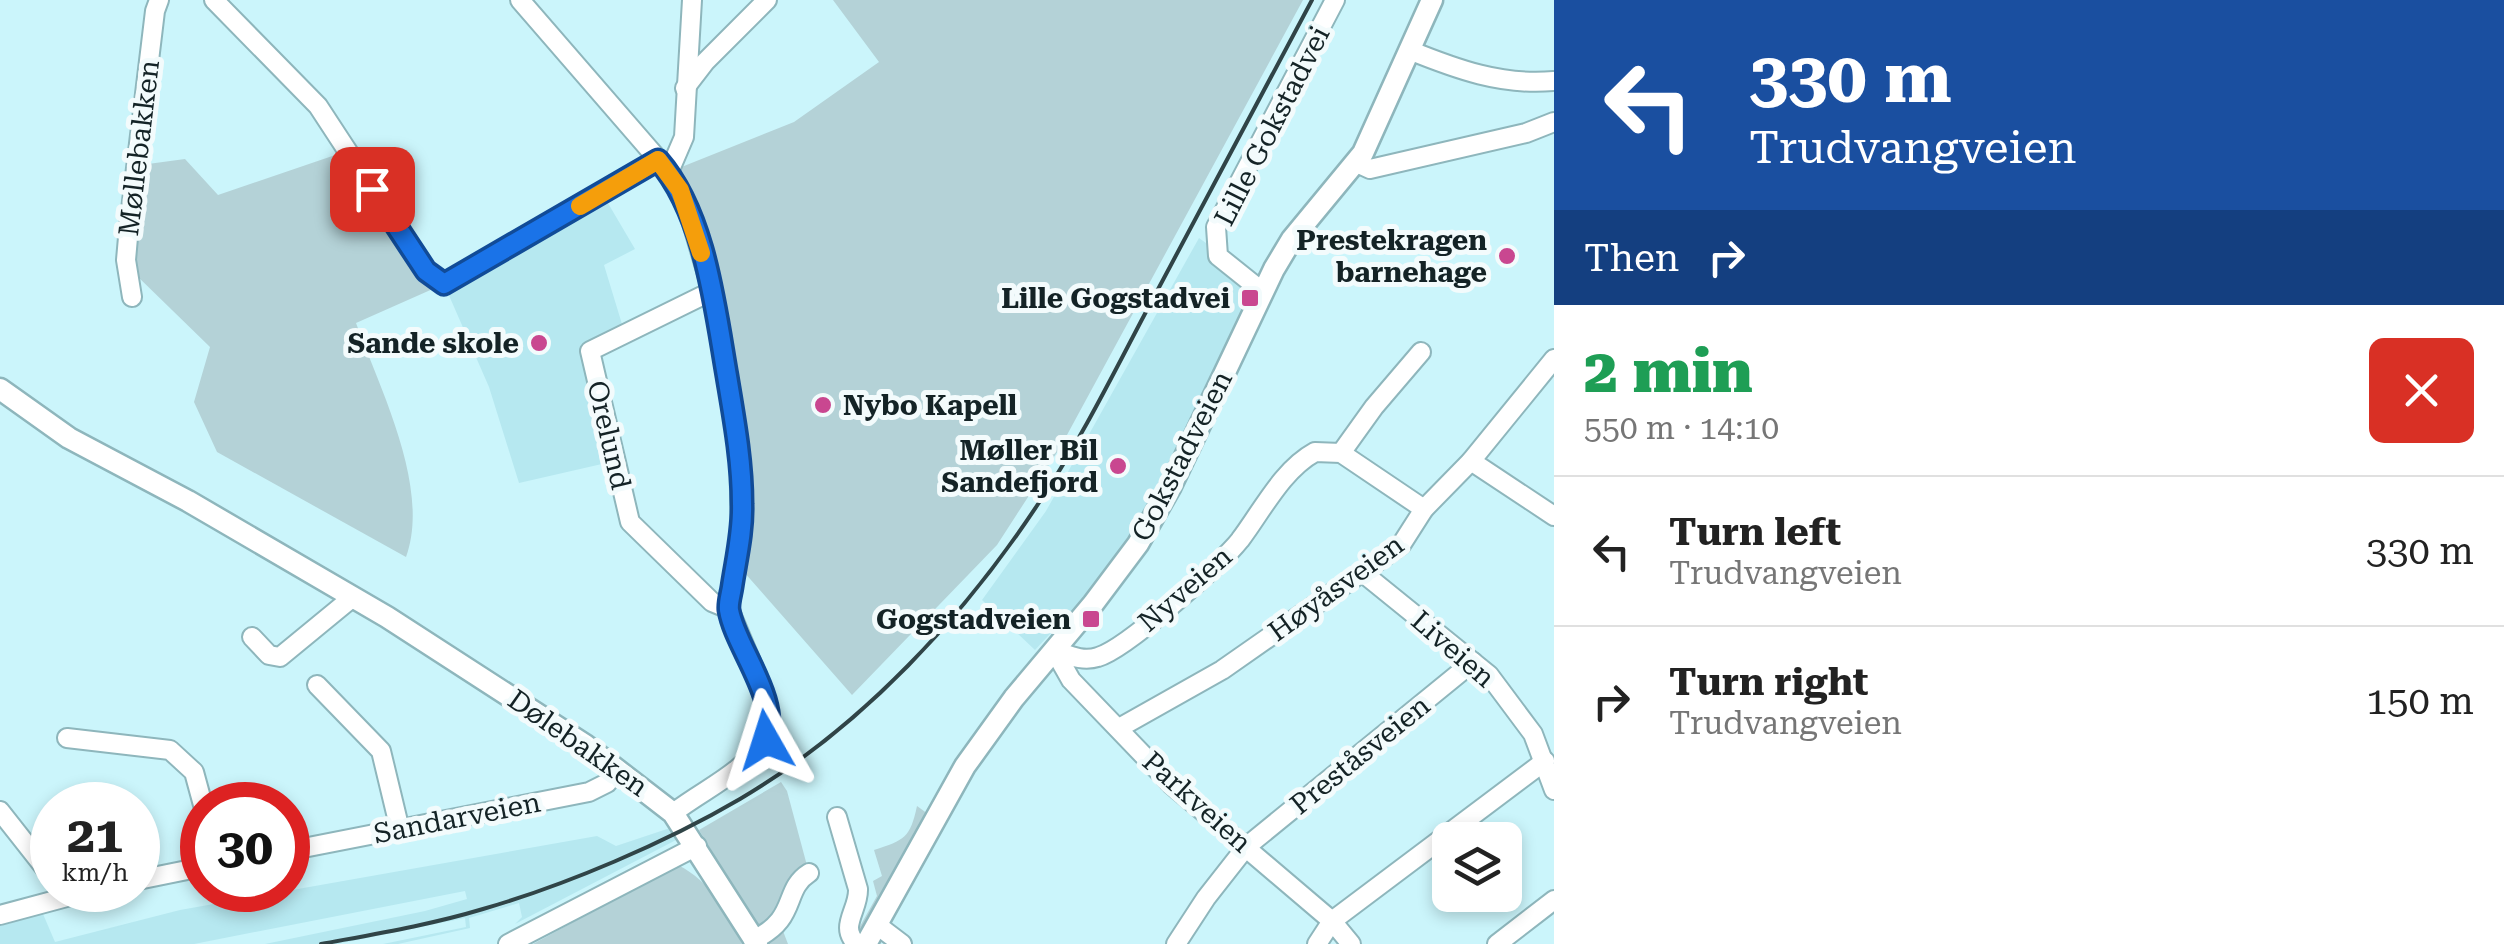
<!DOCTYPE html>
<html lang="en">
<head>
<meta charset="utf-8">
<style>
  body { margin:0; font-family:"Roboto Serif",serif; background:#f6f6f6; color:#222; height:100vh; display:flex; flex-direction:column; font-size:38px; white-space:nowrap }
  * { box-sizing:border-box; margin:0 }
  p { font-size:32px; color:#767676 }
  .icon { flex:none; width:55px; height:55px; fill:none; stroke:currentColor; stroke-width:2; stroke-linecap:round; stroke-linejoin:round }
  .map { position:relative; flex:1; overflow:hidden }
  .panel { display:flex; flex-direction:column; background:#fff; width:950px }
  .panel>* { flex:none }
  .top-card { background:#1a4fa0; color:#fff; overflow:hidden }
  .fabs { position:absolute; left:1432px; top:822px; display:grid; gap:20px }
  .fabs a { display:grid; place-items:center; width:90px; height:90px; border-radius:15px; background:#fff; box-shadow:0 5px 15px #0003; font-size:50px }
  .speed { position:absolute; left:30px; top:782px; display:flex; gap:20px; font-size:50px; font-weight:700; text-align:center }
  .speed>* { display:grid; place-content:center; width:130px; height:130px; border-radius:50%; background:#fff; box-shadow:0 5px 15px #0003; line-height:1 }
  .speed small { font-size:25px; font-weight:400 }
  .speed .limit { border:15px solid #d22; background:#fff; color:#111 }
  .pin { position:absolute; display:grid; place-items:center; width:85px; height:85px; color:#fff; margin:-42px; border-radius:20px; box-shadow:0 5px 15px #0006 }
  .me { position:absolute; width:110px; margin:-55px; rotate:354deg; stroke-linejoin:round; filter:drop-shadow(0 0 8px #0008) }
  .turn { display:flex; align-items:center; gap:35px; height:210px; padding:0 30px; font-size:45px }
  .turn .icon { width:130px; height:130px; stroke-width:2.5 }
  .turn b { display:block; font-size:70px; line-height:85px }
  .then { display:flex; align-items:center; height:95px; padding:0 30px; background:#0003; gap:20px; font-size:38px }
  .round { display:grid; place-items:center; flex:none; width:105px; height:105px; border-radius:15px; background:#f6f6f6 }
  .overview { display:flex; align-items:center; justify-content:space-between; height:170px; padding:0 30px }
  h1 { font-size:60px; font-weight:800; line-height:75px; color:#1e9e55 }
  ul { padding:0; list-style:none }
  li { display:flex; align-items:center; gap:30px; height:150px; padding:0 30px; border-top:2px solid #e0e0e0 }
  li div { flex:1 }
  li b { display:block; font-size:38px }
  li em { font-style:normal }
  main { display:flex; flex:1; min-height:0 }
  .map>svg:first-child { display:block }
  .built { fill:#b6e8f0 }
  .green { fill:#b4d2d7 }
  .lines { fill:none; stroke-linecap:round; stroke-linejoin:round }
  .minor-casing { stroke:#8eb6bc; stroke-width:22 }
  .major-casing { stroke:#8eb6bc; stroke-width:25 }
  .minor { stroke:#fff; stroke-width:18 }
  .major { stroke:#fff; stroke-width:20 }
  .rail { stroke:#304447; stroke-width:4 }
  .route-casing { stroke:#114b97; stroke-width:25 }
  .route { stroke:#1a73e8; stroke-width:18 }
  .slow { stroke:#f59e0b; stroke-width:18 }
  .poi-dot { fill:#c94790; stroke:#f3fbfc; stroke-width:4 }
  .labels { text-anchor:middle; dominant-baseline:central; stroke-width:10; stroke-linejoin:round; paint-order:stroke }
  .street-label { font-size:28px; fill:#142326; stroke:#f3fbfc }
  .poi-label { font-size:28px; font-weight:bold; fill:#142326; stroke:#f3fbfc; text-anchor:end }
</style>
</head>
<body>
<main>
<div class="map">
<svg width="1554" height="944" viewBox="0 0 1554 944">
  <rect width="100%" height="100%" fill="#cbf5fb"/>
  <g class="built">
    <polygon points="602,193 635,249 604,265 625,334 590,351 615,461 519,483 489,387 444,284"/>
    <polygon points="1199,238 1256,279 1156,497 1106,574 1035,650 982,600 1046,511"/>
    <polygon points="670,828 676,840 515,924 522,917 519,903 469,918 470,928 398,944 383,944 466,927 465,918 337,944 265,944 425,911 467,899 465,891 194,944 0,944 0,926 43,914 55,942 180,910 597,836 616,846"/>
  </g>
  <g class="green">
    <polygon points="833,0 1303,0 1061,446 997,545 852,695 736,563 741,534 712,291 669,172 794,122 879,62"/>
    <path d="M347,151L444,284L356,323C380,389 431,488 406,557L217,452L194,402L210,347L134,273L148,164L185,159L218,195Z"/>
    <polygon points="781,782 787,791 809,873 776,927 783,931 788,944 768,944 699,830"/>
    <path d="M917,806L928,814L864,932L859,935L853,930L859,928L877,896L873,881L882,876L874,850C905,840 910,838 917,806Z"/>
    <path d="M678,865C711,882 727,911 742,944H533Z"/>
  </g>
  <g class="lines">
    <defs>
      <g id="minor">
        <polyline points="214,0 318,106 426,271 444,284 659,160"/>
        <path d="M520,0L669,172L689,213L712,291L739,448L741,534L729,609L755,671L767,710L769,735C738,777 712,784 673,813"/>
        <path d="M1409,50C1456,69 1502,86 1554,81"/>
        <polyline points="685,88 705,62 767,0"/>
        <polyline points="1357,163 1370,169 1526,133 1554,122"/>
        <polyline points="669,172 684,137 692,0"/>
        <polyline points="712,291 590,351 630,522 712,602 729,609"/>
        <polyline points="1263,292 1218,256 1216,227 1335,0"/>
        <polyline points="132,297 126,260 129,226 155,11 159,0"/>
        <polyline points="1341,453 1374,407 1421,352"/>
        <polyline points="1471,461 1554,516"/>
        <polyline points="1363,573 1489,675 1533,734 1554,790"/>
        <polyline points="252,637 269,655 280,657 353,597"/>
        <path d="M1054,650C1069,655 1082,662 1098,657C1126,649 1220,565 1240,540C1262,511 1282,470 1315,452L1341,453L1424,509"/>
        <polyline points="1054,650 1071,680 1171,784 1332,921 1351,944"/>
        <polyline points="317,685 381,751 400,830"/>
        <polyline points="1119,728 1222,670 1401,545 1424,509 1471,461 1554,359"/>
        <polyline points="67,738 170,750 194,772 203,805"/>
        <polyline points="0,811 52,877"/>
        <path d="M837,817L858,889C859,910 838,927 857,944"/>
        <polyline points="288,851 589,792 607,783 617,769"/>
        <polyline points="138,880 202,867"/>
        <polyline points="0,915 93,890"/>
        <polyline points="877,925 902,944"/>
        <path d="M753,940C799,919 782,890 809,873"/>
        <polyline points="508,944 697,846"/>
        <polyline points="1176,944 1206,898 1246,847 1473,662"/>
        <polyline points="1317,944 1332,921 1545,761"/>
        <polyline points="1497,944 1554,900"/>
      </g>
      <g id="major">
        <polyline points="0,389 69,438 188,501 387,617 585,745 673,813 757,944"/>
        <polyline points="866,944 965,766 1014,698 1093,604 1138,544 1171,486 1274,269 1292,239 1363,153 1432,0"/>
      </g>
    </defs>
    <use href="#minor" class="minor-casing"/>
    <use href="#major" class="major-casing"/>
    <use href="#minor" class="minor"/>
    <use href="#major" class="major"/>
    <path class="rail" d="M321,944C375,934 430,925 483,909C566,885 665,843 740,799C862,727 965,616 1042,498C1085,433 1119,362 1156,293C1208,196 1260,98 1312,0"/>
  </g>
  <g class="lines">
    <defs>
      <path id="route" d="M372,189L426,271L444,284L658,160C705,214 715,307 727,376C734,418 742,461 742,504C743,532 736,560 732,587C731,594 728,603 729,610C735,647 781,700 766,740"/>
    </defs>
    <use href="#route" class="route-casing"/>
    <use href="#route" class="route"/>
    <polyline class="slow" points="580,206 658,160 680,190 701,253"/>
  </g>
  <g class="poi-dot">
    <circle cx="1507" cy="256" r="10"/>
    <rect x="1240" y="288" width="20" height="20" rx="5"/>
    <circle cx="539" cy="343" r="10"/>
    <circle cx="823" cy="405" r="10"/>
    <circle cx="1118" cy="466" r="10"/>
    <rect x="1081" y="609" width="20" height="20" rx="5"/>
  </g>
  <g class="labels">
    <g class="street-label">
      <text transform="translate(1272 126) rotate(-63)">Lille Gokstadvei</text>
      <text transform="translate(139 148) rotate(-83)">Møllebakken</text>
      <text transform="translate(609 435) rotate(77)">Orelund</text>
      <text transform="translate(1182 456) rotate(-63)">Gokstadveien</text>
      <text transform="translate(1336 588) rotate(-36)">Høyåsveien</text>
      <text transform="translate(1185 589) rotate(-41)">Nyveien</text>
      <text transform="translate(1453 649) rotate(41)">Liveien</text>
      <text transform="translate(578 743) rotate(35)">Dølebakken</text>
      <text transform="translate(1360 755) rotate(-39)">Preståsveien</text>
      <text transform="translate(1197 802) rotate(42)">Parkveien</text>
      <text transform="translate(457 818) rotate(-11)">Sandarveien</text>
    </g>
    <g class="poi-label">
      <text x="1487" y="240">Prestekragen<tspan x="1487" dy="32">barnehage</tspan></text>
      <text x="1230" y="298">Lille Gogstadvei</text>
      <text x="519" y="343">Sande skole</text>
      <text x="843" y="405" text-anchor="start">Nybo Kapell</text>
      <text x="1098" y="450">Møller Bil<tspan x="1098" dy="32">Sandefjord</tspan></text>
      <text x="1071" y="619">Gogstadveien</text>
    </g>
  </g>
</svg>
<div class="fabs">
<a><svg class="icon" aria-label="layers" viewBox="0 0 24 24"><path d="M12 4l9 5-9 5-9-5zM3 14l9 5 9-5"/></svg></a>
</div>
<div class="speed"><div>21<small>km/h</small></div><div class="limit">30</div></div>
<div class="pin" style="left:372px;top:189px;background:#d93025"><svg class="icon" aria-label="arrive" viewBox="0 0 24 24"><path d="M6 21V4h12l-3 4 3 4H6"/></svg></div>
<svg class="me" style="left:766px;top:740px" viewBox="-20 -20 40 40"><path d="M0-17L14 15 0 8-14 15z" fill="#1a73e8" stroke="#fff" stroke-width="4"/></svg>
</div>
<section class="panel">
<div class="top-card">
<div class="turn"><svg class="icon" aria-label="left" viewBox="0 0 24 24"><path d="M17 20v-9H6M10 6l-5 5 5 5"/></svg><div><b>330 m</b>Trudvangveien</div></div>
<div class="then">Then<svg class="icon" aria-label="right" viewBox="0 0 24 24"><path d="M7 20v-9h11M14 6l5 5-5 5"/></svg></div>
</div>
<div class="overview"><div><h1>2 min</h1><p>550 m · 14:10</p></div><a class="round" style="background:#d93025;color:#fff"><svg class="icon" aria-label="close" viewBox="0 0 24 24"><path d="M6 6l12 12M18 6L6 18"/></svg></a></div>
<ul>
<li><svg class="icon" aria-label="left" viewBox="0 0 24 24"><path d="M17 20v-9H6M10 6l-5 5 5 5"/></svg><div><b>Turn left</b><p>Trudvangveien</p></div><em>330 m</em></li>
<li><svg class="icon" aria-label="right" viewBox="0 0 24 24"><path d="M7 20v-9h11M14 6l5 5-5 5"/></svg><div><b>Turn right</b><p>Trudvangveien</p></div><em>150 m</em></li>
</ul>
</section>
</main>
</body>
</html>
